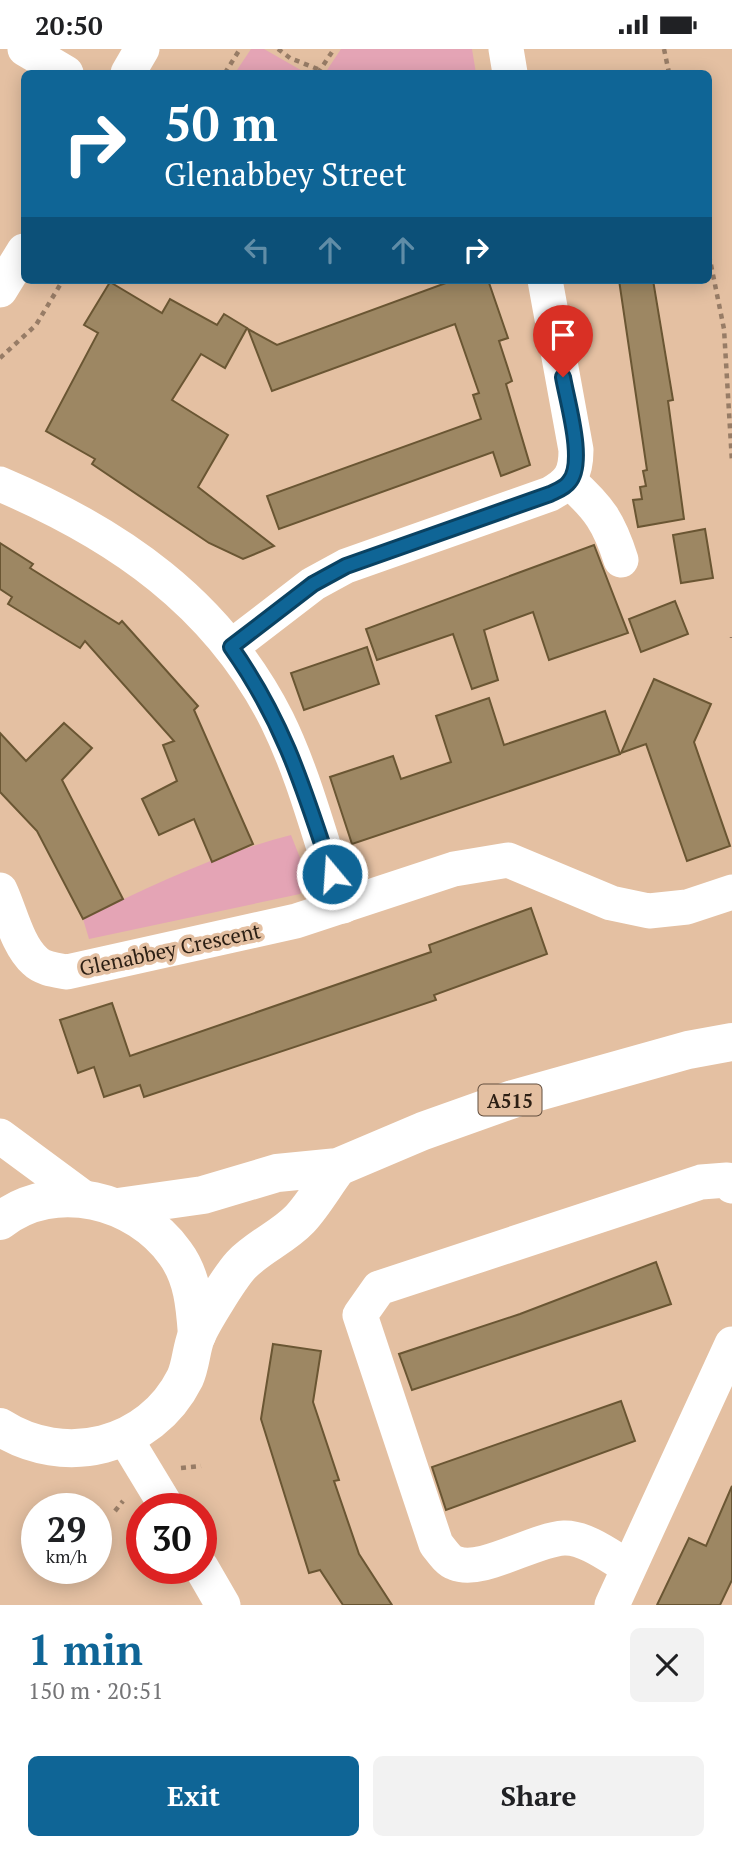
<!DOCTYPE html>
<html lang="en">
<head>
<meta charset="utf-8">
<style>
  body { margin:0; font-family:"PT Serif",serif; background:#f2f2f2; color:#202124; height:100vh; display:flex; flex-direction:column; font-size:26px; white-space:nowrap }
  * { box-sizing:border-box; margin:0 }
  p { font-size:23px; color:#757577 }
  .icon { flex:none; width:38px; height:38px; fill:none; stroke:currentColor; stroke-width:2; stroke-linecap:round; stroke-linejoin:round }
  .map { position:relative; height:1556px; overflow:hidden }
  .side { display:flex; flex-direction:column; background:#fff; flex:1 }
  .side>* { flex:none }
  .top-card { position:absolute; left:21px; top:21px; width:691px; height:214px; border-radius:10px; box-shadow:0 4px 18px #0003; background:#0f6596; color:#fff; overflow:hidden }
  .speed { position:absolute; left:21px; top:1444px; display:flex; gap:14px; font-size:35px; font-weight:700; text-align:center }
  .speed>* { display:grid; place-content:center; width:91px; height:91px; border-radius:50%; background:#fff; box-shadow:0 4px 18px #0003; line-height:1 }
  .speed small { font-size:18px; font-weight:400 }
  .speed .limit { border:10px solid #d22; background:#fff; color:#111 }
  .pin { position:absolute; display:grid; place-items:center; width:60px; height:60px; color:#fff; margin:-72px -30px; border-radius:50% 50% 50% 0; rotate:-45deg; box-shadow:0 0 7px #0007 }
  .pin .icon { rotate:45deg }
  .me { position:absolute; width:77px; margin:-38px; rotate:342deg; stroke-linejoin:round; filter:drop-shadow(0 0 5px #0008) }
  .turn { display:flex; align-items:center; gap:24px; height:147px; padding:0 28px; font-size:32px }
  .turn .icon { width:91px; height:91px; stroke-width:2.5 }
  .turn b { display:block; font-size:49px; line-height:60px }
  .lanes { display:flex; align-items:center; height:66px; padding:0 28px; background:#0003; justify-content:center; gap:35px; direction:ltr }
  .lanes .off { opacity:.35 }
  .round { display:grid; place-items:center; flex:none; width:74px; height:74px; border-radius:10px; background:#f2f2f2 }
  .head { display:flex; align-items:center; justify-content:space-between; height:119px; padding:0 28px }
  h1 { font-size:42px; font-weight:700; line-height:52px; color:#0f6596 }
  .button { display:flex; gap:14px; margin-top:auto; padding:14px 28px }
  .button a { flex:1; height:80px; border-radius:10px; background:#0f6596; color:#fff; font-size:28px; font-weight:700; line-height:80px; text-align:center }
  .button a+a { background:#f2f2f2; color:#202124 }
  .status { display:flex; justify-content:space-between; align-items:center; height:49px; padding:0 35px; background:#fff; direction:ltr }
  .status svg { height:19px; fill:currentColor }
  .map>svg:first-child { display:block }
  .green { fill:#e4a4b5 }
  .building { fill:#9d8763; stroke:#6a5633; stroke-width:2 }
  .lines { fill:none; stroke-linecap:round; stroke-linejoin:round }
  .path { stroke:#977c66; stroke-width:4.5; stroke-dasharray:5 5; stroke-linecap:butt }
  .minor { stroke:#fff; stroke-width:35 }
  .highway { stroke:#fff; stroke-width:38 }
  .route-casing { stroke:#0a4262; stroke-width:18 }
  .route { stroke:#0f6596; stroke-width:12 }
  .labels { text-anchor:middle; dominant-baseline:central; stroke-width:7; stroke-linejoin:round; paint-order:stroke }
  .shield { fill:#e4c0a2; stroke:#634f3f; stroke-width:2 }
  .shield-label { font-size:19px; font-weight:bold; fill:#2c1f14 }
  .street-label { font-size:21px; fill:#2c1f14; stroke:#e4c0a2 }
</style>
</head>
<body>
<div class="status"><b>20:50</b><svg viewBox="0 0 49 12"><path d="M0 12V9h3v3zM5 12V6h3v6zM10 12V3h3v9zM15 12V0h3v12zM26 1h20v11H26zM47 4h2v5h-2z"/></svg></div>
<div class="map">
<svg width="732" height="1556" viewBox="0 0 732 1556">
  <rect width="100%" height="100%" fill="#e4c0a2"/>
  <g class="green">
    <polygon points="251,0 264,0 306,24 235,24"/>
    <polygon points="341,0 472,0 476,24 325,24"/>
    <path d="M291,786L308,829L300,845L89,890L83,870C149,837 220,804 291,786Z"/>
  </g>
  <g class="building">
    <polygon points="454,231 488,231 508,289 499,292 512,332 506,335 530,416 501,427 493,403 279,480 267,447 481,370 473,346 479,344 455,275 272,342 248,280 277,296"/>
    <polygon points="619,231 653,231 673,351 668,352 684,470 638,478 633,451 642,450 640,438 646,437 643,422 647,421"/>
    <polygon points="110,233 162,264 170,250 217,276 224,265 247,279 225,319 201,305 172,351 228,386 198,438 274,497 243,510 209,494 92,415 95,410 46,382 98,284 84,276"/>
    <polygon points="705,480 713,529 681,534 673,486"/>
    <polygon points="0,494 33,515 30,519 119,575 122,572 198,657 194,661 253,795 212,813 194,770 159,786 142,750 177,732 163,696 174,692 85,592 80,599 8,555 12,548 0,540"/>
    <polygon points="594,496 628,584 549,611 533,563 484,581 498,631 472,640 453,585 377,611 366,580"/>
    <polygon points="675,552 688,585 641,603 629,570"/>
    <polygon points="367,598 379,635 304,661 291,624"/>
    <polygon points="654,630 711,655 694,693 730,797 687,812 646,695 621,704"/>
    <polygon points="489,649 504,696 605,662 620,705 352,795 330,728 393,707 401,730 451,713 436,667"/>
    <polygon points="64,674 92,699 62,731 123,850 83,870 37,782 0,743 0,684 26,712"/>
    <polygon points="531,859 547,905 434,946 436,951 144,1048 140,1036 104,1048 94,1018 78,1024 60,971 112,954 130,1007 431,903 429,896"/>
    <polygon points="656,1213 671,1255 412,1341 399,1305 520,1265"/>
    <polygon points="273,1295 321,1302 313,1353 339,1431 334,1432 359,1505 392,1556 343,1556 320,1521 309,1524 261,1370"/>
    <polygon points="621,1352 635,1392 446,1461 432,1418"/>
    <polygon points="732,1437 732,1531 720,1556 657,1556 689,1489 706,1497"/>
  </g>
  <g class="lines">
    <g class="path">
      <polyline points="278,0 290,9 320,21"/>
      <polyline points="664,0 669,24"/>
      <polyline points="225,24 240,0"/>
      <polyline points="318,24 334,0"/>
      <polyline points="709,206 724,280 732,413"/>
      <polyline points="0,309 36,276 63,231"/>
      <polyline points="732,588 732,589"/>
      <polyline points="181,1419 201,1417"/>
      <polyline points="115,1462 123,1452"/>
    </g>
    <g class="minor">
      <polyline points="25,0 66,24"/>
      <polyline points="506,0 510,24"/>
      <polyline points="128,24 142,0"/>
      <polyline points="0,241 24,202"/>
      <path d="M570,433C599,459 609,473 621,511"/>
      <path d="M0,435C118,485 218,554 277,671C306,730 321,795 343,857"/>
      <path d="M231,598L313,535L346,517L550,445C570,434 576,425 576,401L545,231"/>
      <path d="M0,841C10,862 17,896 35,912C43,920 56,921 67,923L296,872L454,820L508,811L611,854L649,862L687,858L732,843"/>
      <polyline points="0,1087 84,1149"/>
      <polyline points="125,1389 168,1460"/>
      <polyline points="201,1518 223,1556"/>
      <path d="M628,1518C611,1508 585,1488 564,1489C532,1491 482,1525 455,1514C448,1512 441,1501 436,1495L360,1266L379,1239L701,1133L727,1131L732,1137"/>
      <polyline points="612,1556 732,1295"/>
    </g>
    <g class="highway">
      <polyline points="118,1158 203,1146 277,1124 338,1118 423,1082 513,1050 688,1001 732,993"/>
      <path d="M0,1172C55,1129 137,1151 175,1204C193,1228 195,1258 197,1286"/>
      <path d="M0,1378C64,1419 150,1399 185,1329C191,1316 191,1301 196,1288C202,1273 230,1228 241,1216C258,1198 283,1188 300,1170C314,1155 325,1135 338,1118"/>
    </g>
  </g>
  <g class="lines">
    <defs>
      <path id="route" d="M332,825C304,740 284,673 231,598L313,535L346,517L550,445C556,442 565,439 569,433C586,414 567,352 563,328"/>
    </defs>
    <use href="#route" class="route-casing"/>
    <use href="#route" class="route"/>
  </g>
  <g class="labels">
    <rect class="shield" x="478.5" y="1035.5" width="63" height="31" rx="5"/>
    <g class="shield-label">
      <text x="510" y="1051">A515</text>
    </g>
    <g class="street-label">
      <text transform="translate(170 900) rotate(-12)">Glenabbey Crescent</text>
    </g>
  </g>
</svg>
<div class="speed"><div>29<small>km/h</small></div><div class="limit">30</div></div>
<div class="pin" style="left:563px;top:328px;background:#d93025"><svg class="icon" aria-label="arrive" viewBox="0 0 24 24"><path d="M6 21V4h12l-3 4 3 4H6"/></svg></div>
<svg class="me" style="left:332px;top:825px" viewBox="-20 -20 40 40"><circle r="17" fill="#0f6596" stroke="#fff" stroke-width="3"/><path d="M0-11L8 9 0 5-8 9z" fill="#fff"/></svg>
<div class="top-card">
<div class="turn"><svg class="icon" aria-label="right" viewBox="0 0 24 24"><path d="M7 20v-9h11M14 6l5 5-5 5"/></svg><div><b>50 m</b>Glenabbey Street</div></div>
<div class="lanes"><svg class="icon off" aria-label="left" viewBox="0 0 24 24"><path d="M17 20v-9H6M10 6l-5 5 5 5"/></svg><svg class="icon off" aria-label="ahead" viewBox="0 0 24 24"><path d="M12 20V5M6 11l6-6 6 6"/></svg><svg class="icon off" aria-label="ahead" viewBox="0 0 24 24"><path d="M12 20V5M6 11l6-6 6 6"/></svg><svg class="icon" aria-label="right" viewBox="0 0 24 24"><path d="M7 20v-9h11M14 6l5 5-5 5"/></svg></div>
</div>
</div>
<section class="side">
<div class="head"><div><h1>1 min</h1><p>150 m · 20:51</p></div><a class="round"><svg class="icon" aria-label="close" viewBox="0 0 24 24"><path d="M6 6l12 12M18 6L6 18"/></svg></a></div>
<div class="button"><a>Exit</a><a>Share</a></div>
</section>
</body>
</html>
